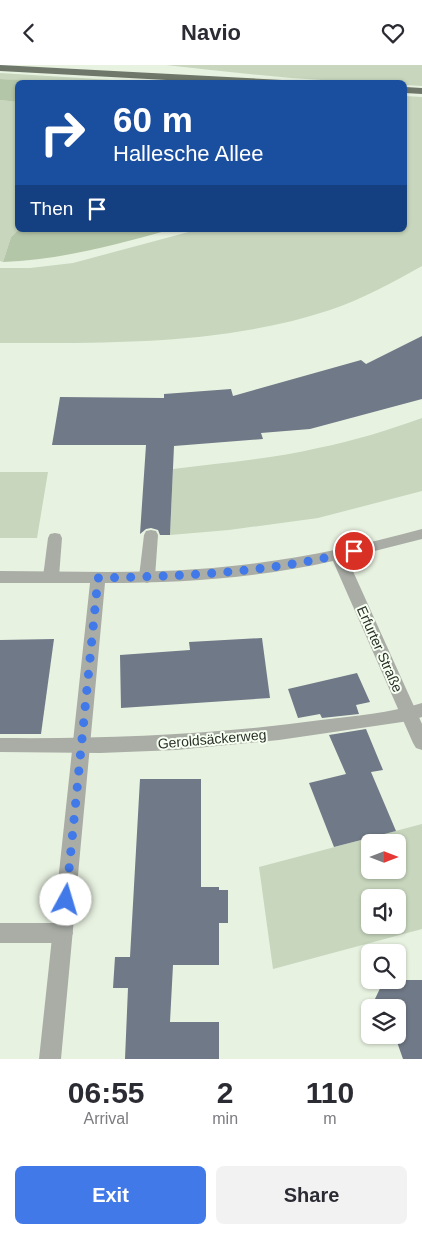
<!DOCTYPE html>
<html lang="en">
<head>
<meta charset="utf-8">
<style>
  body { margin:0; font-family:Arial,sans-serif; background:#f2f2f3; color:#2b2b33; height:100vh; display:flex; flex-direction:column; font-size:19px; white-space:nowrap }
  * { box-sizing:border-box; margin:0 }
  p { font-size:16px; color:#7c7c81 }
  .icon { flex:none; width:28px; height:28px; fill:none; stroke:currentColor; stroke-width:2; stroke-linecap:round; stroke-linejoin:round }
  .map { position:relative; height:994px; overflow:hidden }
  .drawer { display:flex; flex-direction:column; background:#fff; flex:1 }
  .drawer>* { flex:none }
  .guide { position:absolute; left:15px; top:15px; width:392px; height:152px; border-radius:8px; box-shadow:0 1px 4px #0004; background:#1a4fa0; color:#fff; overflow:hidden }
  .needle { width:32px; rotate:90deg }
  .buttons { position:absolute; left:361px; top:769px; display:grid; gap:10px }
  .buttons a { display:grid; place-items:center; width:45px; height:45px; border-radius:8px; background:#fff; box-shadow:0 1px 4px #0004; font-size:25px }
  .pin { position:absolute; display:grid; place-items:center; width:42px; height:42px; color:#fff; margin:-21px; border:2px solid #fff; border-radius:50%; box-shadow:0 1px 5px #0007 }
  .me { position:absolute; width:55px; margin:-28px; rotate:6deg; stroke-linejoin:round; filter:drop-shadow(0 0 4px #0008) }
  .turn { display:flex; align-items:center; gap:18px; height:105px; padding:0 15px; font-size:22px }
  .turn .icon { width:65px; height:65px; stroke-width:2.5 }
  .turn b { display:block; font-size:35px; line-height:42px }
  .then { display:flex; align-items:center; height:48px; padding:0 15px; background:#0003; gap:10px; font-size:19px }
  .eta { display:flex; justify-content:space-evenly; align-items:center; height:85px; text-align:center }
  .eta b { font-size:30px; font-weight:800; line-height:35px }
  .primary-button { display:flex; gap:10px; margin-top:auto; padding:10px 15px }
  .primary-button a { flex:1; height:58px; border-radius:8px; background:#4179e9; color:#fff; font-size:20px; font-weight:800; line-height:58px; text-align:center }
  .primary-button a+a { background:#f2f2f3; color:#2b2b33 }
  header { display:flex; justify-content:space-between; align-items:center; height:65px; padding:0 15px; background:#fff; font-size:22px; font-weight:800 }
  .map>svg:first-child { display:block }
  .green { fill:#c7d6bd; fill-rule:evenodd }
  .forest { fill:#b4c6a8 }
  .building { fill:#707987 }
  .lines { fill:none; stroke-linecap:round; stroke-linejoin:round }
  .lane { fill:#a9ada6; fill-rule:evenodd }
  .street { fill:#a9ada6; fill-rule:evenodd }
  .primary { fill:#6f776a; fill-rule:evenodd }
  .route { stroke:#4179e9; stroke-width:9; stroke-dasharray:0 16.2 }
  .labels { text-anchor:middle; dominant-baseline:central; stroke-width:4; stroke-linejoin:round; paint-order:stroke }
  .street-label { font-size:14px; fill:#2b2f29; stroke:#f6fff1 }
</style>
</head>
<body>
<header><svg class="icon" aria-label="back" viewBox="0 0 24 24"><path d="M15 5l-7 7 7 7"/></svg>Navio<svg class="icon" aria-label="heart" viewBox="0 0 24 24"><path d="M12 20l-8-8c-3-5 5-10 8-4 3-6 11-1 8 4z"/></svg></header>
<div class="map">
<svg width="422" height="994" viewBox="0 0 422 994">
  <rect width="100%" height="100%" fill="#e8f2e1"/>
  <g class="green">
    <path d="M166,0H422V21L405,20V18C325,18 245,9 166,0Z"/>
    <polygon points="0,8 144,17 155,17 54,18 0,14"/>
    <path d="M405,31L422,32V201C392,218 362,234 330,245C224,280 110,278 0,278V203H30L73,198L196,165H405Z"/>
    <polygon points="0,35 18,37 18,165 11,172 3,197 0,196"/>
    <path d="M422,353V426L318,453L229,465L170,470L173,404C222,398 271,394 318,383C354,376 388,365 422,353Z"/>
    <polygon points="0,407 48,407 37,473 0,473"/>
    <path d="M422,759V864L273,904L259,802ZM370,778H398V805H370ZM370,832H398V860H370Z"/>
  </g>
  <g class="forest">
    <polygon points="0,14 54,17 18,18 17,37 0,35"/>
    <path d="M18,165H169C114,180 60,195 3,197L11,172Z"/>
  </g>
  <g class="building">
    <polygon points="422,271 422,334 310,364 261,368 263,374 174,381 170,470 160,470 158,465 151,463 146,464 140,469 146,380 52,380 60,332 164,333 164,329 231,324 233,331 361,295 366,299"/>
    <polygon points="262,573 270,633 121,643 120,590 190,585 189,577"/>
    <polygon points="54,574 41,669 0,669 0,575"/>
    <polygon points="357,608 370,637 356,640 359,649 322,653 320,649 298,653 288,624"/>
    <polygon points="366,664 383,705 371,707 396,766 334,782 309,718 346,709 329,670"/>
    <polygon points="140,714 201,714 201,822 219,822 219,825 228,825 228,858 219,858 219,900 173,900 170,957 219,957 219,994 125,994 128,923 113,923 115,892 130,892"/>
    <polygon points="384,915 422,915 422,994 403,994 397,977 386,970 398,970 398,942 376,942 374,936"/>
  </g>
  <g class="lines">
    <g class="lane">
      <polygon points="151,465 156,466 158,470 155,512 152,516 147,518 142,516 139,512 144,470 146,466"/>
      <polygon points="55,468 60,469 62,473 59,512 56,516 51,518 46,516 43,512 48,473 50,469"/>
      <path d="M422,638V652L409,656L279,675L176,685L100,688L0,687V673C108,674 214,670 321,655C355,651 390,648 422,638Z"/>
      <polygon points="0,858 63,858 70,861 73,868 70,875 63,878 0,878"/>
    </g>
    <path class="street" d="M422,464V474L347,493L422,659V685L416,683L413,678L333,496C258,513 182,518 105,518L61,994H39L90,518H0V506C66,506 132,509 198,504C274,499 348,484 422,464Z"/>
    <g class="primary">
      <polygon points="0,0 282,15 286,18 222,18 0,6"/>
      <polygon points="405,22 422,23 422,29 405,28"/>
    </g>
  </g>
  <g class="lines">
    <path class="route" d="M66,835L98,513C183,511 271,508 354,486"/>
  </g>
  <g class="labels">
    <g class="street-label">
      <text transform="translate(380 584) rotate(66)">Erfurter Straße</text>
      <text transform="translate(212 674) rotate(-5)">Geroldsäckerweg</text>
    </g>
  </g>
</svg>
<div class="buttons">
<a><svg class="needle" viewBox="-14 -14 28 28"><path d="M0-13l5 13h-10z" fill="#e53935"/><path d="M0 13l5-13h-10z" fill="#7c7c81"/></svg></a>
<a><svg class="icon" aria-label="sound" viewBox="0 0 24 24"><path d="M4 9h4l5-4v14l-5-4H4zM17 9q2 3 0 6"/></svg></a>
<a><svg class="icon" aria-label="search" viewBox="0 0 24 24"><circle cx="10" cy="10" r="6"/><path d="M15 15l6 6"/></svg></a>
<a><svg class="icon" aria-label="layers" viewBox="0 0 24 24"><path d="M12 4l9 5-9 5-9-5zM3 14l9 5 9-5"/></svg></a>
</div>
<div class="pin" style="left:354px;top:486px;background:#d93025"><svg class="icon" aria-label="arrive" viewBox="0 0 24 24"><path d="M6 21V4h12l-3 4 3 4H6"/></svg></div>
<svg class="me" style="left:66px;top:835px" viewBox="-20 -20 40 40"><circle r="19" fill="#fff"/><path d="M0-13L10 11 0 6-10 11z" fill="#4179e9"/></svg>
<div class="guide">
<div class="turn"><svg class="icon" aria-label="right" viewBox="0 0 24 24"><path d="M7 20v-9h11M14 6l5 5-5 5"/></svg><div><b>60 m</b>Hallesche Allee</div></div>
<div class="then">Then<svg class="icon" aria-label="arrive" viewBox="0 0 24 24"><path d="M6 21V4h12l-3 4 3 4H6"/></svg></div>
</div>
</div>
<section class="drawer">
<div class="eta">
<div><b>06:55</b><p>Arrival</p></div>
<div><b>2</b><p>min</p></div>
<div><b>110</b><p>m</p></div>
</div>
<div class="primary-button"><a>Exit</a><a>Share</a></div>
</section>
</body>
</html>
